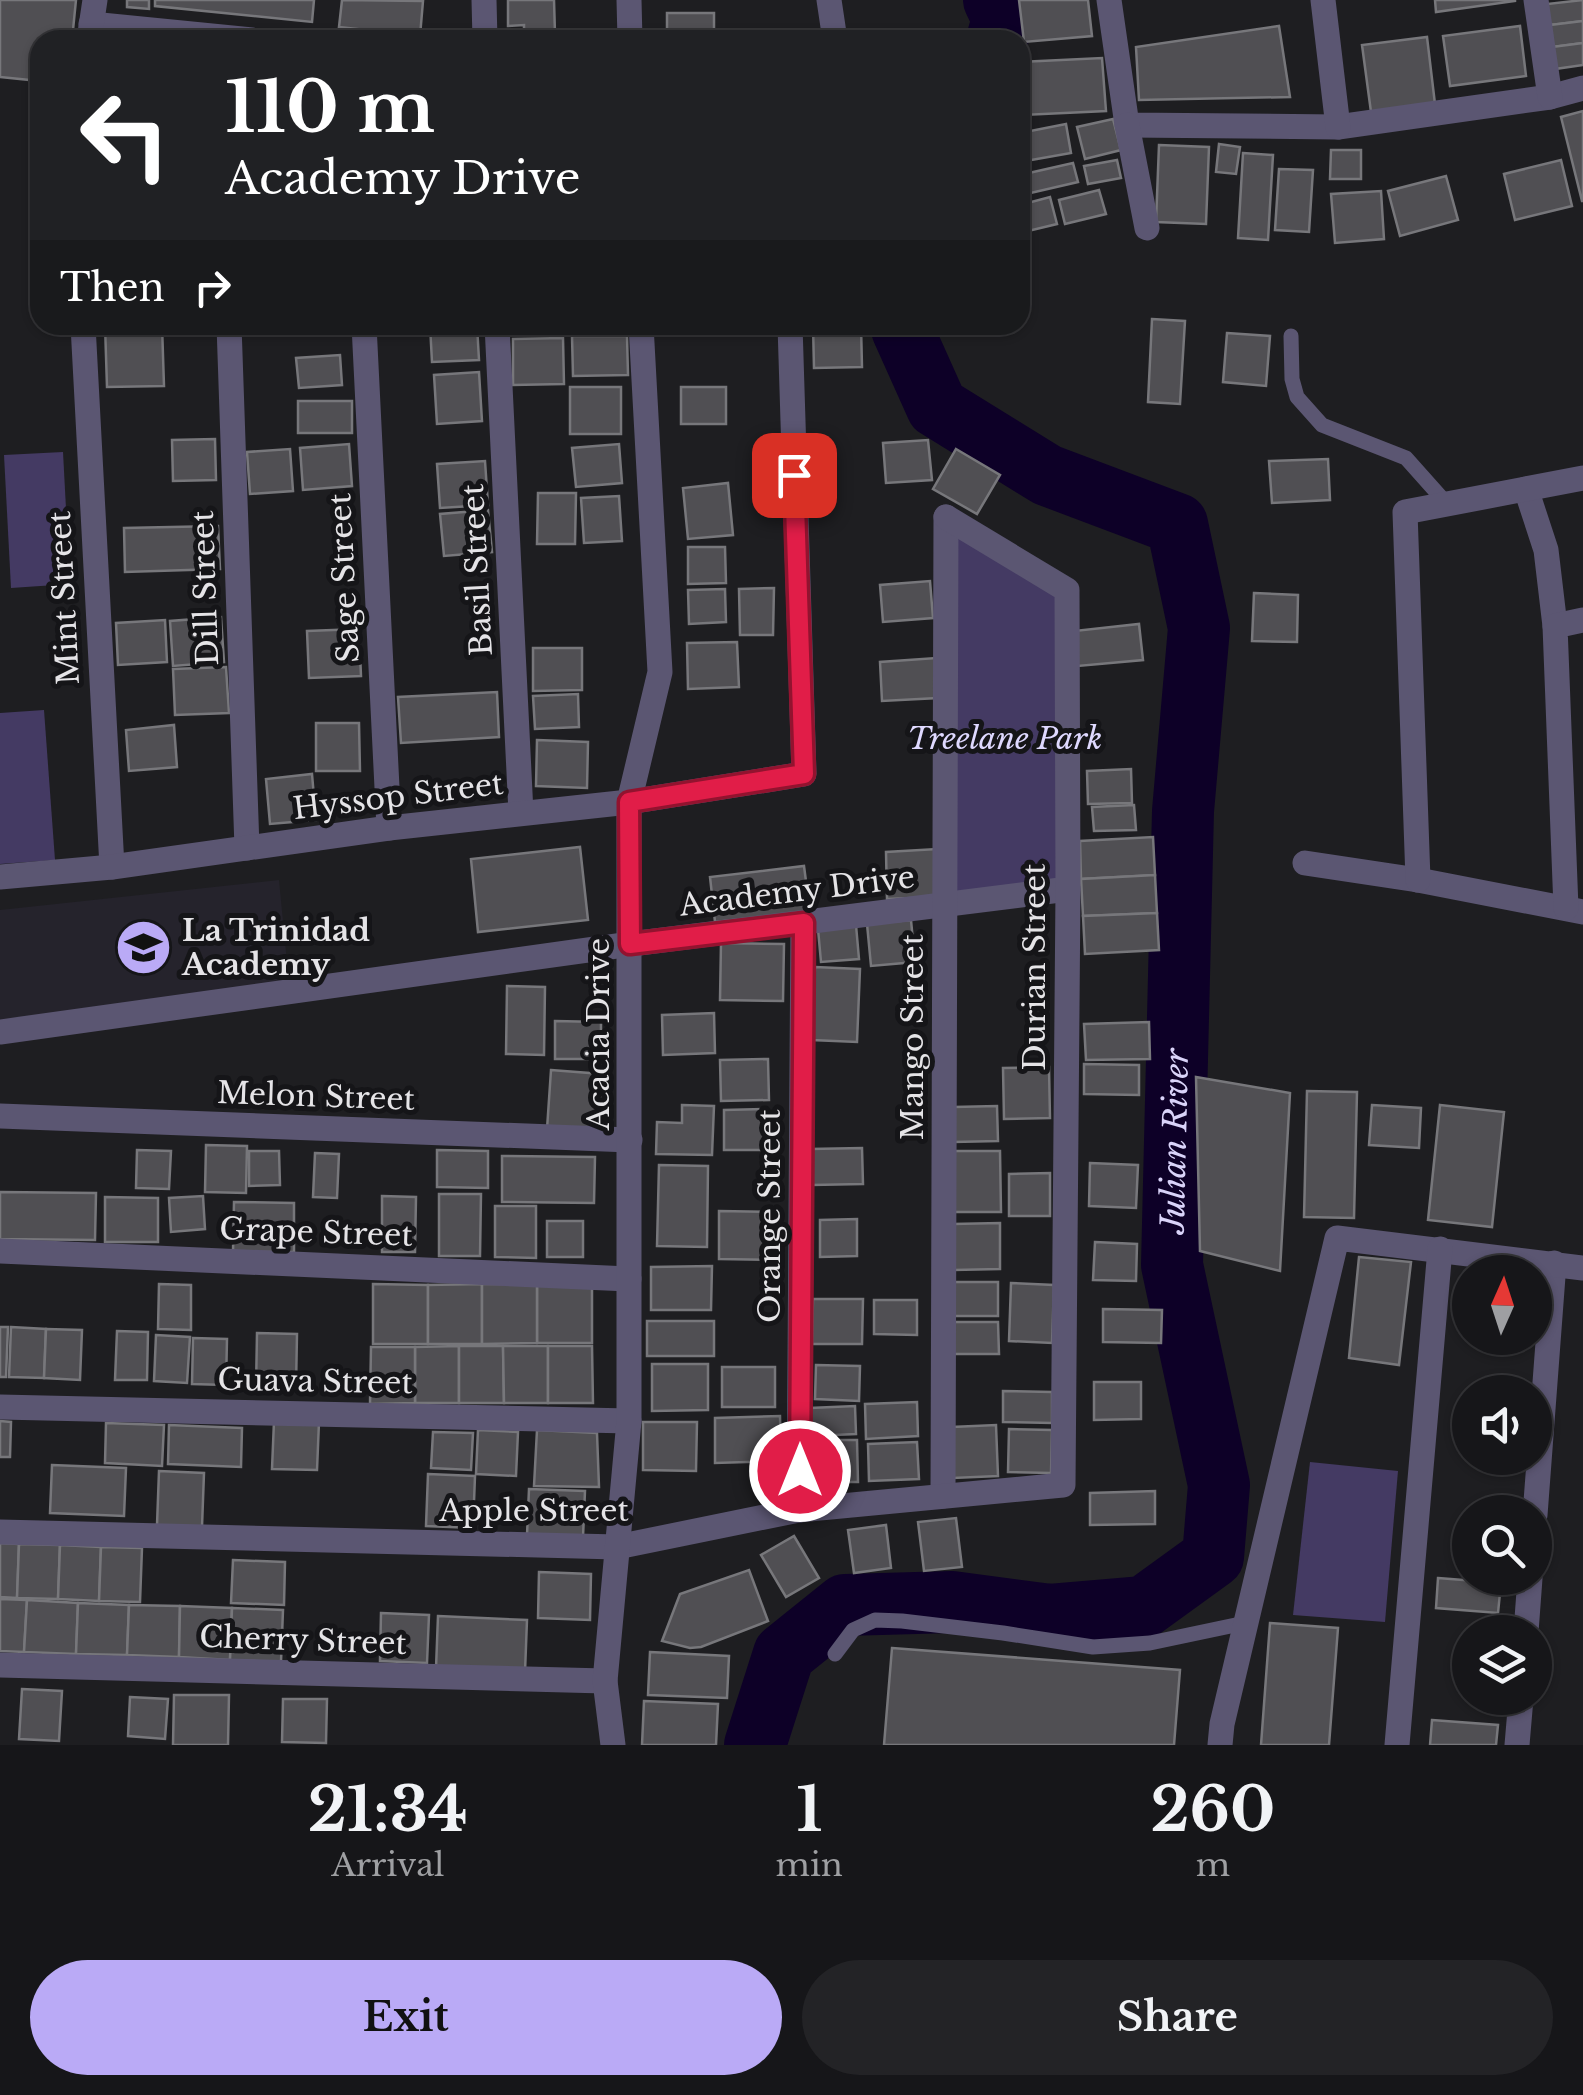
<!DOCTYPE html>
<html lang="en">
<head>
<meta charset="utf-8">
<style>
  body { margin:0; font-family:"Libre Baskerville",serif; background:#232326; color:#f1f3f6; height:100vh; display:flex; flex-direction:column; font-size:38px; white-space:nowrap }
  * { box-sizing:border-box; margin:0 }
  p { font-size:32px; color:#9e9fa2 }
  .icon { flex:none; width:55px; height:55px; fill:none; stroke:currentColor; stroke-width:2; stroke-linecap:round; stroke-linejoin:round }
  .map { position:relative; height:1745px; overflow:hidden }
  .details { display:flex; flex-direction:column; background:#161619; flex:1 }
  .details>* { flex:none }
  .banner { position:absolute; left:30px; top:30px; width:1000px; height:305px; border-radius:30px; box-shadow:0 2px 8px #0004,0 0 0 2px #353538; background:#202124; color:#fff; overflow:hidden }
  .needle { width:65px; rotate:3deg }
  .tools { position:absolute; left:1452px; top:1255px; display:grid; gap:20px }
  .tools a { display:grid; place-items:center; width:100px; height:100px; border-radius:50%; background:#161619; box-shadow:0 2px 8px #0004,0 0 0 2px #353538; font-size:50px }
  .pin { position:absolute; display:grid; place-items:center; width:85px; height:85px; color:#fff; margin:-42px; border-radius:20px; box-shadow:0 5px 15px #0006 }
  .me { position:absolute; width:110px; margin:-55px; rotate:0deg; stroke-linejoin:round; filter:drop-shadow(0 0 8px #0008) }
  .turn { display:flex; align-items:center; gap:35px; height:210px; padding:0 30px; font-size:45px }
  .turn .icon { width:130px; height:130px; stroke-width:2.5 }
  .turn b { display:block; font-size:70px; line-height:85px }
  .then { display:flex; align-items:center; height:95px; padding:0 30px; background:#0003; gap:20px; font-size:38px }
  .eta { display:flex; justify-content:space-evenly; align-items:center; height:170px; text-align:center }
  .eta b { font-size:60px; font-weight:800; line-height:70px }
  .action { display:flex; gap:20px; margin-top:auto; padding:20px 30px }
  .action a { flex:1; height:115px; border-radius:60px; background:#baaaf6; color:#111; font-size:40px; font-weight:800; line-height:115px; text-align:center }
  .action a+a { background:#232326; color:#f1f3f6 }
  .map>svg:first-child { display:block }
  .built { fill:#25232c }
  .green { fill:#443a63 }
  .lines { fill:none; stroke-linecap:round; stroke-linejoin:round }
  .river { stroke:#0d0027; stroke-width:62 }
  .building { fill:#504f53; stroke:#77777b; stroke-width:2.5 }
  .service { stroke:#5b5672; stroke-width:15 }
  .minor { stroke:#5b5672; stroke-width:25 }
  .route-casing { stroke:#92132f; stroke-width:25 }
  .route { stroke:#e11d48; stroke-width:18 }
  .labels { text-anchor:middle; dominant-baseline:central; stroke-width:10; stroke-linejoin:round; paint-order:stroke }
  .street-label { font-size:30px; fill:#e5e4e7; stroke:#151518 }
  .park-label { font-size:30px; font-style:italic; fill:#dfd9ff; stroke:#151518 }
  .poi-label { font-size:30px; font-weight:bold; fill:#e5e4e7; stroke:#151518; text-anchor:start }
  .water-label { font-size:32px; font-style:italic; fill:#d9d3f9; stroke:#151518 }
</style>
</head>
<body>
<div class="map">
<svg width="1583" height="1745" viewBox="0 0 1583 1745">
  <rect width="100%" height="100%" fill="#1e1e21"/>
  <polygon class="built" points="279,880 289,983 0,1023 0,910"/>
  <g class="green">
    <polygon points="63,452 70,584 11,588 4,455"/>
    <polygon points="954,534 1055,596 1057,881 953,896"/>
    <polygon points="44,710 55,860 0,864 0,713"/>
    <polygon points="1310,1462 1398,1471 1385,1622 1293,1615"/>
  </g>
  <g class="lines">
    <g class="river">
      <polyline points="994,0 1003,19 997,40"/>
      <path id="s1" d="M755,1745L784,1654L845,1605L952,1602L1050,1615L1144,1607L1213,1557L1219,1485L1172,1265L1183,811L1199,628L1177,524L1047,475L937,407L902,329L904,325"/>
    </g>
  </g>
  <g class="building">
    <polygon points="0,0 76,0 72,40 40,40 40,81 0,77"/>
    <polygon points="127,0 149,0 149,9 127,7"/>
    <polygon points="155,0 314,0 312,22 155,6"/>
    <polygon points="342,0 423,1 420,36 339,27"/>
    <polygon points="508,0 554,0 555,34 524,35 524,25 508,26"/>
    <polygon points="1019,0 1088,0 1092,36 1024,42"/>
    <polygon points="1435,0 1515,0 1515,1 1436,12"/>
    <polygon points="1583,0 1583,21 1550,25 1547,4"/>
    <rect x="667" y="13" width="47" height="27"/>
    <polygon points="1583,21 1583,43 1552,47 1550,25"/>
    <polygon points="1279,26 1290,97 1139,100 1136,47"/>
    <polygon points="1520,26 1526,76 1450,86 1443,36"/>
    <polygon points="1427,37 1435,104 1371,112 1362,45"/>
    <polygon points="1583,43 1583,65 1555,69 1552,47"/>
    <polygon points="1102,58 1106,111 1023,115 1020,62"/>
    <polygon points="1583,111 1583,201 1582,201 1561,117"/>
    <polygon points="1113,119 1121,150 1085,159 1077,127"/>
    <polygon points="1066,124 1071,153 1020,162 1020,133"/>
    <polygon points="1219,144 1240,147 1236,174 1216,172"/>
    <polygon points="1159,145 1209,147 1206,224 1156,222"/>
    <polygon points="1331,150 1361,150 1361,179 1330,179"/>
    <polygon points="1243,153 1273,155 1268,240 1238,238"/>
    <polygon points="1117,160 1121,178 1088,184 1084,166"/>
    <polygon points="1561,160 1572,206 1515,220 1504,174"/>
    <polygon points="1073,163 1078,182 1022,195 1020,175"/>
    <polygon points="1279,169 1313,170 1309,232 1275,230"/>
    <polygon points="1446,176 1458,220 1400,236 1388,191"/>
    <polygon points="1099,190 1106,214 1065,224 1059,200"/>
    <polygon points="1381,191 1384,239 1335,243 1331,194"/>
    <polygon points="1050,197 1057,224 1020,233 1020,205"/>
    <polygon points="1152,319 1185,321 1180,404 1148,402"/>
    <polygon points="105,325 162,325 164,386 107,387"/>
    <polygon points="430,325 477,325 479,360 432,362"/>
    <polygon points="813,325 861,325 862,367 814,368"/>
    <polygon points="1227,333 1270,336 1266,386 1223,382"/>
    <polygon points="572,336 627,336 628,375 573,376"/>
    <polygon points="563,338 564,384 513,385 513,339"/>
    <polygon points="340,355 342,385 299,388 296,358"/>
    <polygon points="479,372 482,421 437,424 434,375"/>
    <rect x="570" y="387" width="51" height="47"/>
    <rect x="681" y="387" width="45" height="37"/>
    <rect x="298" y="401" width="54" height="32"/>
    <polygon points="215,439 216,480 173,481 172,440"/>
    <polygon points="928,440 932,480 886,483 883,443"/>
    <polygon points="349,444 352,486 303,490 300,448"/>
    <polygon points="619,444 622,483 576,487 572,448"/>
    <polygon points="290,449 293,491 250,494 247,452"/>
    <polygon points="956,449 1000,475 977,514 933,489"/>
    <polygon points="1328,459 1330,500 1272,503 1269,461"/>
    <polygon points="485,461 488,505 440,508 437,464"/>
    <polygon points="728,483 733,535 688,539 683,488"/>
    <polygon points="538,493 576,493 575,544 537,544"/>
    <polygon points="619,496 622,541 584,543 581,498"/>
    <polygon points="488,510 492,552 444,556 440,514"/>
    <polygon points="218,526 220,569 125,572 124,528"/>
    <polygon points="688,547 725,547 726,583 688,584"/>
    <polygon points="930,581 933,618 883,622 880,585"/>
    <polygon points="774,588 773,635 740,635 739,589"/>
    <polygon points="725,589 726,622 689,624 688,590"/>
    <polygon points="1254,593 1298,595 1297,642 1252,641"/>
    <polygon points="221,617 224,662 173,666 170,621"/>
    <polygon points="165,620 167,662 118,665 116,623"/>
    <polygon points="1139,624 1143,660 1078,666 1074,631"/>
    <polygon points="359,629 361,676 309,678 307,631"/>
    <polygon points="737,642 739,687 688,689 687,643"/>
    <polygon points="533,648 582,648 582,690 533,691"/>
    <polygon points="936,658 938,698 882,701 880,662"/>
    <polygon points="226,667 229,713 175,715 173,669"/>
    <polygon points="497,692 499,737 401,743 398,697"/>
    <polygon points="578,694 579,727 535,729 533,696"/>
    <polygon points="316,723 359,723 360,771 316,771"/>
    <polygon points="174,725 177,767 129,771 126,730"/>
    <polygon points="537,740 588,742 587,788 536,786"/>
    <polygon points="1131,769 1132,803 1088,804 1087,771"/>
    <polygon points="312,774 316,820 270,824 266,779"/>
    <polygon points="1134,805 1136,830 1094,831 1092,807"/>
    <polygon points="1153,837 1155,875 1081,879 1080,841"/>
    <polygon points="580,847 588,920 478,932 471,859"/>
    <polygon points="937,849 939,897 887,899 886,852"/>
    <polygon points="804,866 810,912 715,922 710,877"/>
    <polygon points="1155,875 1157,913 1083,916 1081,879"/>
    <polygon points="1157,913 1159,950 1085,954 1083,916"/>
    <polygon points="911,920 915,962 871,966 867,924"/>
    <polygon points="856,925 859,959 821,962 818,929"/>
    <polygon points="721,943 784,944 783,1001 720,1000"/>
    <polygon points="815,967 860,969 857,1042 812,1040"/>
    <polygon points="507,986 545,987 544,1055 506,1054"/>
    <polygon points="714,1013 715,1053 663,1055 662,1015"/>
    <polygon points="555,1021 601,1022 601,1059 555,1059"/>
    <polygon points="1149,1022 1150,1059 1086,1060 1084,1024"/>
    <polygon points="768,1059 769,1100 721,1101 720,1060"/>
    <polygon points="1084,1064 1139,1065 1139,1095 1084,1094"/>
    <polygon points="1049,1067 1050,1118 1004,1119 1003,1068"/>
    <polygon points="551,1070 602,1074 597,1132 547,1129"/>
    <polygon points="1196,1077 1290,1093 1280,1271 1200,1251"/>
    <polygon points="1307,1091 1357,1092 1354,1218 1304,1217"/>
    <polygon points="682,1105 714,1106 712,1155 656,1154 657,1122 682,1123"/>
    <polygon points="1372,1105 1421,1108 1419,1148 1369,1145"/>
    <polygon points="1440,1105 1504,1112 1492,1227 1428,1220"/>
    <polygon points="997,1106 998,1141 954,1142 954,1107"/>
    <polygon points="766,1109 766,1150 724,1150 724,1110"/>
    <polygon points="206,1145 247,1146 246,1193 205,1192"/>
    <polygon points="862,1148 863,1184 812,1185 810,1149"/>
    <polygon points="137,1150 171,1151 169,1189 136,1188"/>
    <polygon points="437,1150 488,1151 488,1188 437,1187"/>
    <polygon points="249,1151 279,1151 280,1185 249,1186"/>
    <polygon points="952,1151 1000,1151 1001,1212 951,1212"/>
    <polygon points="315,1153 339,1154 337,1198 313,1197"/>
    <polygon points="502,1156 595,1157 594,1203 502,1202"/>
    <polygon points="1090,1163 1138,1165 1136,1208 1089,1206"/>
    <polygon points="659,1165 708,1166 707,1247 657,1246"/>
    <polygon points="1050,1173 1050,1216 1009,1216 1009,1174"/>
    <polygon points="0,1192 96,1193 95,1240 0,1239"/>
    <polygon points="439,1194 481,1194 480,1256 439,1256"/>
    <polygon points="203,1196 205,1229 171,1232 169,1198"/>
    <polygon points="382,1196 416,1197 415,1252 382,1252"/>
    <polygon points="105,1197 158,1198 158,1242 105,1242"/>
    <polygon points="234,1202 294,1203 294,1252 233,1252"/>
    <polygon points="495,1206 536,1206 536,1258 495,1257"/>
    <polygon points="719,1211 774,1212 774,1260 719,1259"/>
    <polygon points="857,1219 857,1256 820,1257 820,1220"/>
    <rect x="547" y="1221" width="36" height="36"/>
    <polygon points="1000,1223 1000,1269 954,1270 953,1224"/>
    <polygon points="1095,1242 1137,1244 1136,1281 1093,1280"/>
    <polygon points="1359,1257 1411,1262 1399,1365 1349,1358"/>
    <polygon points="712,1266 711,1310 651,1310 651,1267"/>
    <rect x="950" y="1282" width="48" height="34"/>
    <polygon points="592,1283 592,1343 537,1343 537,1284"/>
    <polygon points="1011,1283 1054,1285 1052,1343 1009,1341"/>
    <polygon points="159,1284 191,1285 191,1330 158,1329"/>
    <polygon points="373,1284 428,1285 428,1344 373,1344"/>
    <polygon points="482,1284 482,1344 428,1344 428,1285"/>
    <polygon points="482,1284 537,1284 537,1343 482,1344"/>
    <polygon points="813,1299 863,1299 862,1344 812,1344"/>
    <polygon points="874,1300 917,1300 917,1335 874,1334"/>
    <polygon points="1103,1309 1162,1310 1161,1343 1103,1342"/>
    <rect x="647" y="1321" width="67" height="35"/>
    <polygon points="951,1322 998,1322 999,1354 951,1354"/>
    <polygon points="0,1327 8,1327 6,1377 0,1377"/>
    <polygon points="11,1327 46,1329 44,1378 9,1377"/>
    <polygon points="46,1329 82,1330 80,1380 44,1378"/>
    <polygon points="117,1331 148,1332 147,1380 115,1380"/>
    <polygon points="257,1333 297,1334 296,1387 256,1387"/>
    <polygon points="156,1335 190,1337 187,1383 154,1381"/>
    <polygon points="193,1338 227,1339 226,1385 192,1384"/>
    <polygon points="459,1346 459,1403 415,1403 415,1347"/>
    <polygon points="459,1346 503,1346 504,1403 459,1403"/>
    <polygon points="503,1346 548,1346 548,1403 504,1403"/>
    <polygon points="548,1346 592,1346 593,1403 548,1403"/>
    <polygon points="371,1347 415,1347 415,1403 370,1404"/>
    <polygon points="652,1364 708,1364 708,1410 652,1411"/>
    <polygon points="816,1365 860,1366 859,1401 815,1399"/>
    <rect x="722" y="1367" width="53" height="40"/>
    <polygon points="1094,1382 1141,1382 1141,1419 1094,1420"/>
    <polygon points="1003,1391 1052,1392 1052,1423 1003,1422"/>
    <polygon points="917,1402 918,1436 866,1439 865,1404"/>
    <polygon points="855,1406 856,1434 812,1436 810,1408"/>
    <polygon points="780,1416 781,1461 715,1463 715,1418"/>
    <polygon points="0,1421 11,1422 10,1457 0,1457"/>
    <polygon points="274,1421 319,1422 317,1470 272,1469"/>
    <polygon points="643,1422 697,1422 696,1471 643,1470"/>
    <polygon points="106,1423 164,1425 162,1466 105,1463"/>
    <polygon points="169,1425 242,1428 241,1467 168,1464"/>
    <polygon points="996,1425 998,1476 953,1478 952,1427"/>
    <polygon points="1009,1429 1052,1430 1051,1473 1008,1472"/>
    <polygon points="478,1430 518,1432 516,1476 476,1474"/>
    <polygon points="537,1430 597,1433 599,1487 534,1486"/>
    <polygon points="433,1432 473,1433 471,1470 431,1468"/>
    <polygon points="815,1440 857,1440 858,1482 815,1482"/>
    <polygon points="917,1442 919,1479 869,1481 868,1444"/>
    <polygon points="52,1465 126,1468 124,1516 50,1513"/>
    <polygon points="159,1471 204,1473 202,1527 157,1525"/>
    <polygon points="428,1474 475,1476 473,1528 426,1526"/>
    <polygon points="529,1489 585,1491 583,1537 527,1535"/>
    <polygon points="1155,1491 1155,1524 1090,1525 1090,1493"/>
    <polygon points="956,1518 962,1567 924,1571 918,1522"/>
    <polygon points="886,1525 891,1568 854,1573 848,1530"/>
    <polygon points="794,1536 819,1578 786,1597 761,1555"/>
    <polygon points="0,1543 19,1544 17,1598 0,1597"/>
    <polygon points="19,1544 60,1545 58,1599 17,1598"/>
    <polygon points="60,1545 101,1547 99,1601 58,1599"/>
    <polygon points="101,1547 142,1548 140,1602 99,1601"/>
    <polygon points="233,1560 285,1562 284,1605 231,1603"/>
    <polygon points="749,1570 768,1621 701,1647 690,1648 662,1641 680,1594"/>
    <polygon points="539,1572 591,1574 590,1620 538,1618"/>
    <polygon points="1438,1578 1501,1583 1498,1613 1436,1608"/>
    <polygon points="0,1599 27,1600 24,1652 0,1651"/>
    <polygon points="27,1600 78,1603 76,1654 24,1652"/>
    <polygon points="78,1603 129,1605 127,1655 76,1654"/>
    <polygon points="129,1605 180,1606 179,1657 127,1655"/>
    <polygon points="180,1606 232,1608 230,1660 179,1657"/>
    <polygon points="232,1608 283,1610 281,1662 230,1660"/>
    <polygon points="381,1613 429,1615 427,1663 380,1661"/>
    <polygon points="438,1616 527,1620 525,1672 436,1668"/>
    <polygon points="1270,1623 1338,1628 1329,1745 1261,1745"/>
    <polygon points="892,1648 1180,1670 1174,1745 884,1745"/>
    <polygon points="650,1652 729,1656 727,1698 648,1695"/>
    <polygon points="22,1689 62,1691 59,1741 19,1739"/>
    <polygon points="174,1695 229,1695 228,1745 173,1745"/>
    <polygon points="130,1697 168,1699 165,1739 128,1736"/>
    <polygon points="283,1699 327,1699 326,1743 282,1742"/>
    <polygon points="644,1701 718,1704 716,1745 642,1745"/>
    <polygon points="1432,1720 1498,1725 1496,1745 1430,1745"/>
  </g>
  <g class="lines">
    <g class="service">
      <polyline points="1291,336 1292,379 1297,397 1322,425 1406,458 1447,504"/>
      <polyline points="835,1654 853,1630 875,1620 902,1621 1003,1633 1093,1647 1150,1643 1245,1623"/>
    </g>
    <g class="minor">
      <polyline points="484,0 485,40"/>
      <polyline points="629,0 630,40"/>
      <polyline points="829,0 835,40"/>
      <polyline points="1109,0 1127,125 1338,127 1550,97 1583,88"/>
      <polyline points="1323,0 1338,127"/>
      <polyline points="1536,0 1550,97"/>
      <polyline points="91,24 252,40"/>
      <polyline points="89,40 95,0"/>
      <polyline points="1127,125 1147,228"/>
      <polyline points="83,325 112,867"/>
      <polyline points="229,325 247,848"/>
      <polyline points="364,325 389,828"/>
      <polyline points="497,325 521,813"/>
      <polyline points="1526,489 1546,550 1555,626"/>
      <polyline points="1305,863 1418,880 1583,912"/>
      <polyline points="0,877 112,867 389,828 629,802 804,774 790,325"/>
      <polyline points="1418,880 1405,512 1583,478"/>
      <polyline points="1566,908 1555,626 1583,620"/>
      <polyline points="0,1032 631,944 1068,889"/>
      <polyline points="0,1116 630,1140"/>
      <polyline points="0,1251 629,1279"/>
      <polyline points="0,1407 629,1421"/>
      <polyline points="943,1496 946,517"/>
      <polyline points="799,1510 803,923"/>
      <polyline points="1535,1515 1554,1263"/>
      <polyline points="0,1532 617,1547 799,1510 1063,1485 1068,889 1067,590 946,517"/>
      <polyline points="1526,1632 1530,1578"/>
      <polyline points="0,1665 605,1681"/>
      <polyline points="613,1745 605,1681 629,1421 629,802 660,672 641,325"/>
      <polyline points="1220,1745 1222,1724 1337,1238 1583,1268"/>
      <polyline points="1397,1745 1440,1249"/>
      <polyline points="1517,1745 1521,1698"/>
    </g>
  </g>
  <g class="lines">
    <defs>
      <polyline id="route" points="794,475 804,774 629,802 630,944 804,923 800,1471"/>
    </defs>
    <use href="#route" class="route-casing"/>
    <use href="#route" class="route"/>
  </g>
  <defs>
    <symbol id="school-disc" viewBox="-11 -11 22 22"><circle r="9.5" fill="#baaaf6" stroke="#151518"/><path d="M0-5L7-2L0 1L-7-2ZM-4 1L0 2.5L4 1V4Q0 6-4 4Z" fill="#111"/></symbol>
  </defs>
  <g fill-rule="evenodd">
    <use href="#school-disc" x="112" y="916" width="63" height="63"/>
  </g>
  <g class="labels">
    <g class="street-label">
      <text transform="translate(477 570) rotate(-93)">Basil Street</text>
      <text transform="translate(344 578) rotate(-93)">Sage Street</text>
      <text transform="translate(205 588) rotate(-92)">Dill Street</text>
      <text transform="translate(64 598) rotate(-93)">Mint Street</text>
      <text transform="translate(398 796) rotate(-7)">Hyssop Street</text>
      <text transform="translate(797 891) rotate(-7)">Academy Drive</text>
      <text transform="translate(1034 967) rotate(-90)">Durian Street</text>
      <text transform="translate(598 1034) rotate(-90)">Acacia Drive</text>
      <text transform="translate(912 1037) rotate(-90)">Mango Street</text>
      <text transform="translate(316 1096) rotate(2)">Melon Street</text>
      <text transform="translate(769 1216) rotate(-90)">Orange Street</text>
      <text transform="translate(316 1232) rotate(2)">Grape Street</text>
      <text transform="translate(315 1381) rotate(1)">Guava Street</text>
      <text x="534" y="1510">Apple Street</text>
      <text transform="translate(303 1640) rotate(2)">Cherry Street</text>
    </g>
    <g class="park-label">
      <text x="1005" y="738">Treelane Park</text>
    </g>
    <g class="poi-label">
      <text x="182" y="930">La Trinidad<tspan x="182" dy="34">Academy</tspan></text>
    </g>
    <g class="water-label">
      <text stroke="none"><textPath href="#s1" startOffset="980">Julian River</textPath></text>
    </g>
  </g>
</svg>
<div class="tools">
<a><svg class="needle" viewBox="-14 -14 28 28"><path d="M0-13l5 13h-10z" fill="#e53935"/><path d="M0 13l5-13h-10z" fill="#9e9fa2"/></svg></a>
<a><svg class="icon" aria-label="sound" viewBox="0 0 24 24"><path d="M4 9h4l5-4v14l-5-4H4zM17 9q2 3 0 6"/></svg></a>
<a><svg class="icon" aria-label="search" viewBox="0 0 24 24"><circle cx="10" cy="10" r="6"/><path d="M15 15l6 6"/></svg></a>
<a><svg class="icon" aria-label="layers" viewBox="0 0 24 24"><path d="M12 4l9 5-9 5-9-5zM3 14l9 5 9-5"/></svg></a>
</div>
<div class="pin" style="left:794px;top:475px;background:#d93025"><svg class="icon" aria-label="arrive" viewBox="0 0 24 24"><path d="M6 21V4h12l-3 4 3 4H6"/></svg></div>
<svg class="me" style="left:800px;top:1471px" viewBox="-20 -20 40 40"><circle r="17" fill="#e11d48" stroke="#fff" stroke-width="3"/><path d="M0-11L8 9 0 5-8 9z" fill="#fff"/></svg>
<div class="banner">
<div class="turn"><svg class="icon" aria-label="left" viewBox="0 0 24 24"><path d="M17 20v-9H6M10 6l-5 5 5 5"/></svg><div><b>110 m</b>Academy Drive</div></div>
<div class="then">Then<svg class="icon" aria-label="right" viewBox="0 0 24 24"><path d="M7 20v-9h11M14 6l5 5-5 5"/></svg></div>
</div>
</div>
<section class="details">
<div class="eta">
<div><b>21:34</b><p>Arrival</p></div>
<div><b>1</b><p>min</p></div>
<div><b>260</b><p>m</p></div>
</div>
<div class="action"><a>Exit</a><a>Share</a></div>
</section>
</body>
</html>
